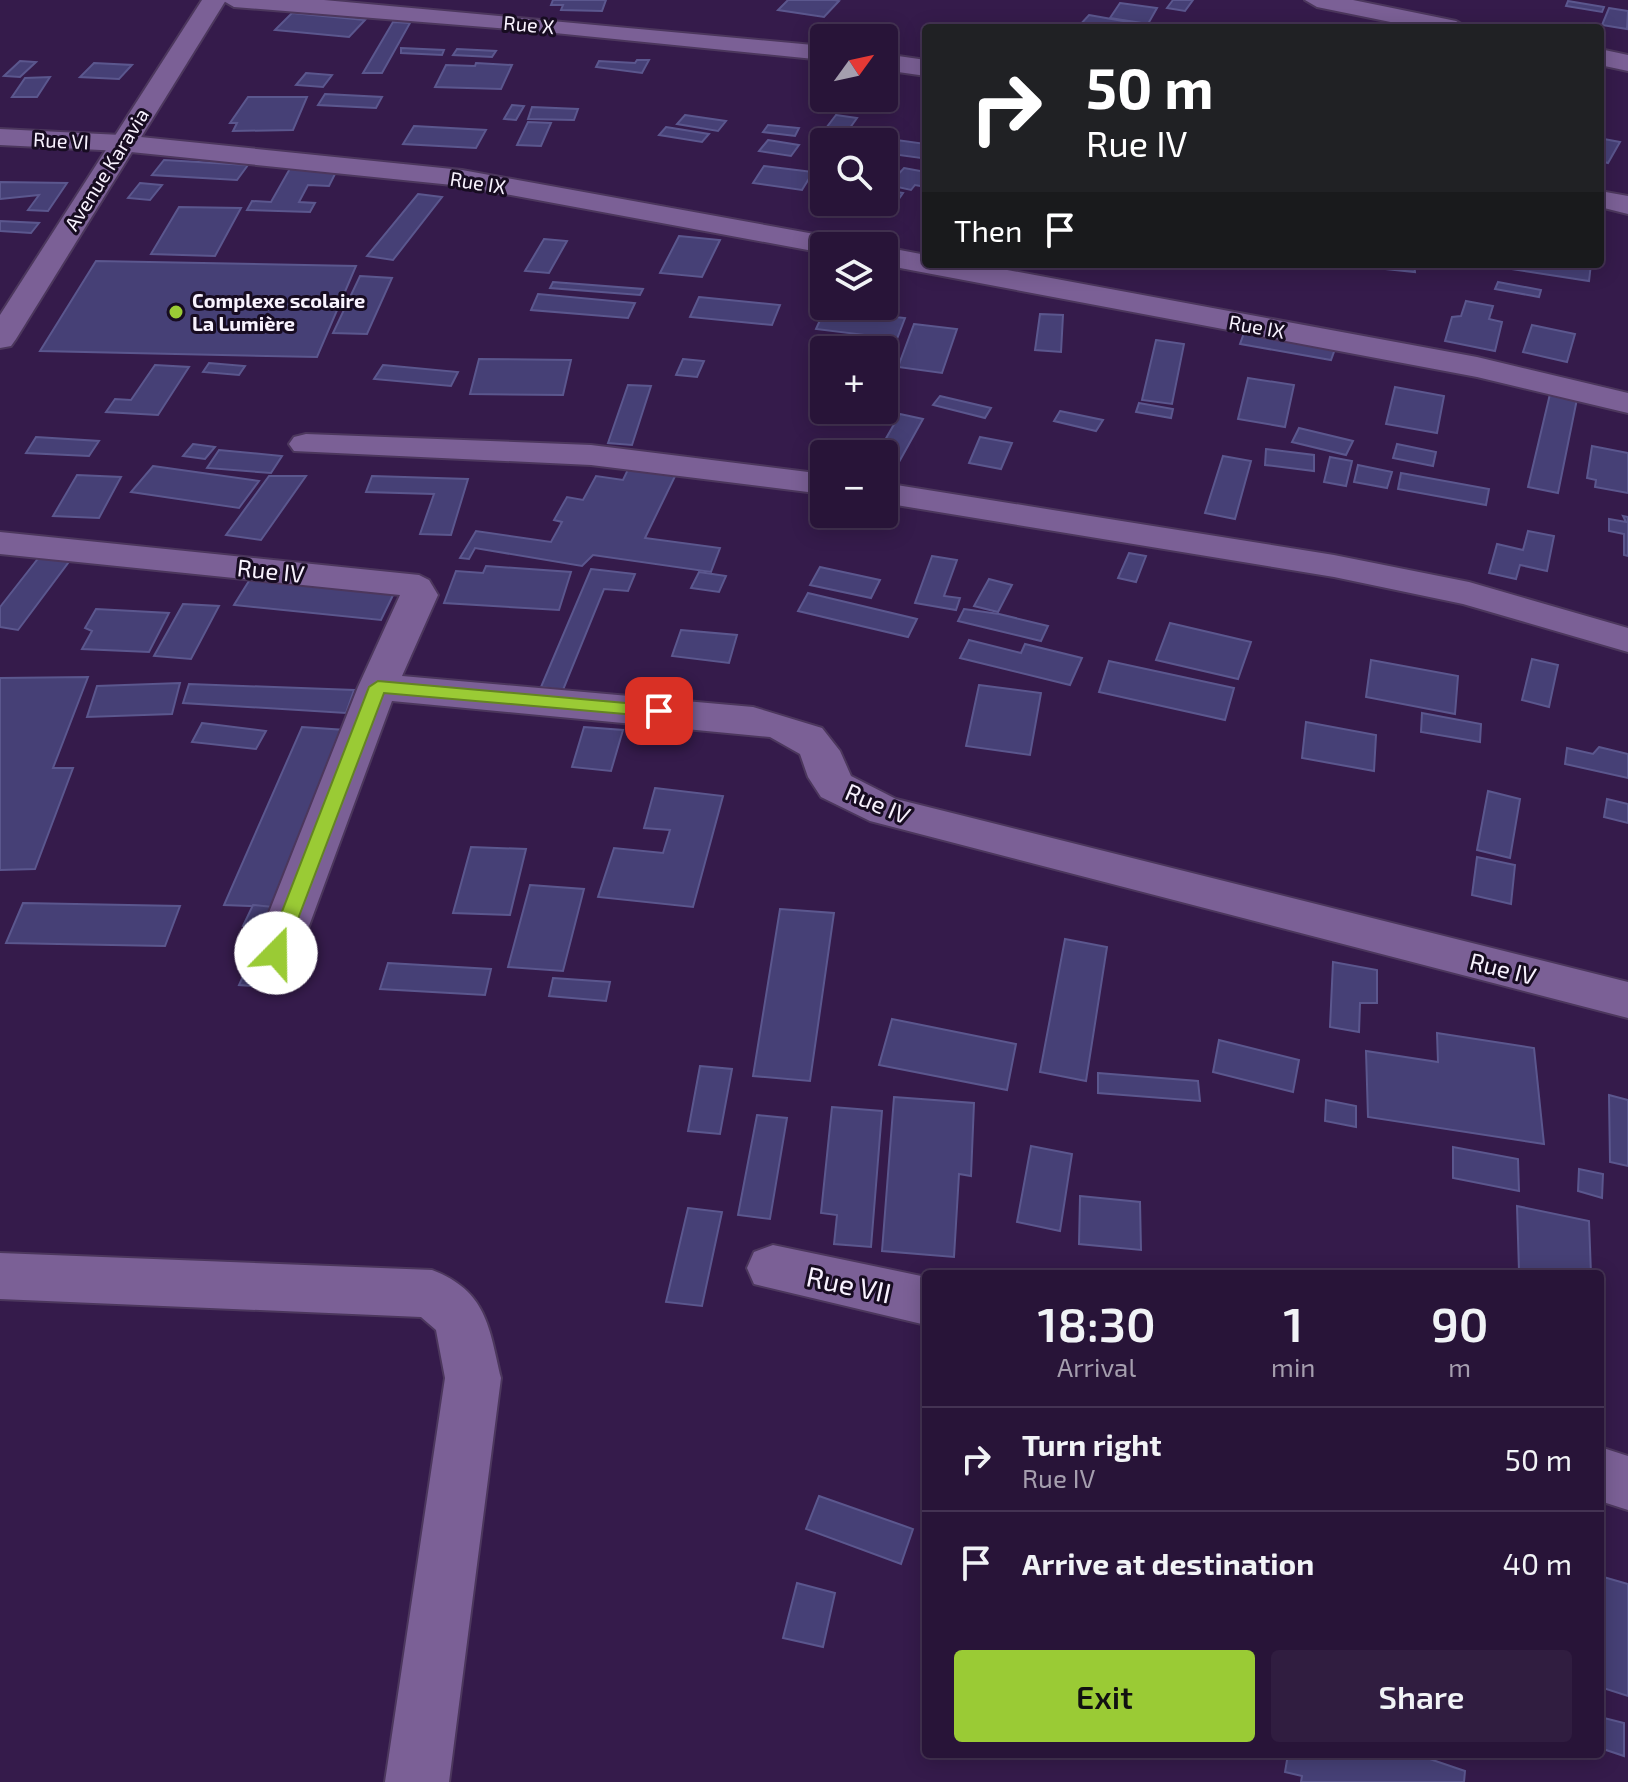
<!DOCTYPE html>
<html lang="en">
<head>
<meta charset="utf-8">
<style>
  body { margin:0; font-family:"Exo 2",sans-serif; background:#301d40; color:#f1f3f6; height:100vh; display:flex; flex-direction:column; font-size:30px; white-space:nowrap }
  * { box-sizing:border-box; margin:0 }
  p { font-size:26px; color:#a59eae }
  .icon { flex:none; width:44px; height:44px; fill:none; stroke:currentColor; stroke-width:2; stroke-linecap:round; stroke-linejoin:round }
  .map { position:relative; flex:1; overflow:hidden }
  .side { position:absolute; left:922px; top:1270px; width:682px; height:488px; display:flex; flex-direction:column; background:#281438; border-radius:8px; box-shadow:0 4px 20px #0003,0 0 0 2px #443353 }
  .side>* { flex:none }
  .banner { position:absolute; left:922px; top:24px; width:682px; height:244px; border-radius:8px; box-shadow:0 4px 20px #0003,0 0 0 2px #443353; background:#202124; color:#fff; overflow:hidden }
  .needle { width:52px; rotate:57deg }
  .fabs { position:absolute; left:810px; top:24px; display:grid; gap:16px }
  .fabs a { display:grid; place-items:center; width:88px; height:88px; border-radius:8px; background:#281438; box-shadow:0 4px 20px #0003,0 0 0 2px #443353; font-size:40px }
  .pin { position:absolute; display:grid; place-items:center; width:68px; height:68px; color:#fff; margin:-34px; border-radius:16px; box-shadow:0 4px 12px #0006 }
  .me { position:absolute; width:88px; margin:-44px; rotate:22deg; stroke-linejoin:round; filter:drop-shadow(0 0 6px #0008) }
  .turn { display:flex; align-items:center; gap:28px; height:168px; padding:0 32px; font-size:36px }
  .turn .icon { width:104px; height:104px; stroke-width:2.5 }
  .turn b { display:block; font-size:56px; line-height:68px }
  .then { display:flex; align-items:center; height:76px; padding:0 32px; background:#0003; gap:16px; font-size:30px }
  .eta { display:flex; justify-content:space-evenly; align-items:center; height:136px; text-align:center }
  .eta b { font-size:48px; font-weight:600; line-height:56px }
  .cta { display:flex; gap:16px; margin-top:auto; padding:16px 32px }
  .cta a { flex:1; height:92px; border-radius:8px; background:#9acb35; color:#111; font-size:32px; font-weight:600; line-height:92px; text-align:center }
  .cta a+a { background:#301d40; color:#f1f3f6 }
  ul { padding:0; list-style:none }
  li { display:flex; align-items:center; gap:24px; height:104px; padding:0 32px; border-top:2px solid #443353 }
  li div { flex:1 }
  li b { display:block; font-size:30px }
  li em { font-style:normal }
  .map>svg:first-child { display:block }
  .building { fill:#464076; stroke:#5b578e; stroke-width:2 }
  .lines { fill:none; stroke-linecap:round; stroke-linejoin:round }
  .street-casing { stroke:#4c375d; stroke-width:4 }
  .secondary-casing { stroke:#4c375d; stroke-width:4 }
  .street { fill:#7b6096; fill-rule:evenodd }
  .secondary { fill:#7b6096; fill-rule:evenodd }
  .route { fill:#9acb35; stroke:#648422; stroke-width:2 }
  .poi-dot { fill:#9acb35; stroke:#170c21; stroke-width:3 }
  .labels { text-anchor:middle; dominant-baseline:central; stroke-width:6; stroke-linejoin:round; paint-order:stroke }
  .far-street-label { font-size:20px; fill:#f8f2fe; stroke:#170c21 }
  .far-poi-label { font-size:20px; font-weight:bold; fill:#f8f2fe; stroke:#170c21; text-anchor:start }
  .street-label { font-size:24px; fill:#f8f2fe; stroke:#170c21 }
  .near-street-label { font-size:28px; fill:#f8f2fe; stroke:#170c21 }
</style>
</head>
<body>
<div class="map">
<svg width="1628" height="1782" viewBox="0 0 1628 1782">
  <rect width="100%" height="100%" fill="#351b4b"/>
  <g class="building">
    <polygon points="553,0 606,0 602,11 561,10 563,5 551,5"/>
    <polygon points="788,0 835,0 839,1 824,17 778,10"/>
    <polygon points="1173,0 1193,0 1185,11 1167,8"/>
    <polygon points="1568,1 1604,7 1602,12 1566,6"/>
    <polygon points="1120,3 1157,8 1148,24 1110,18"/>
    <polygon points="1609,8 1628,11 1627,29 1602,25"/>
    <polygon points="292,13 365,20 349,37 275,30"/>
    <polygon points="1089,15 1151,26 1078,27"/>
    <polygon points="393,22 410,23 382,73 363,73"/>
    <polygon points="401,48 444,50 442,55 401,53"/>
    <polygon points="457,49 496,51 492,57 453,55"/>
    <polygon points="637,60 649,60 642,73 596,67 599,61 635,63"/>
    <polygon points="20,61 36,62 20,77 4,76"/>
    <polygon points="94,63 132,65 119,79 80,77"/>
    <polygon points="476,63 512,65 501,89 435,87 446,65 475,66"/>
    <polygon points="306,73 332,75 323,87 296,85"/>
    <polygon points="50,77 37,97 12,97 25,78"/>
    <polygon points="325,94 382,97 376,108 318,105"/>
    <polygon points="248,97 307,97 293,130 233,131 237,123 230,123"/>
    <polygon points="512,105 524,106 516,120 504,119"/>
    <polygon points="532,107 578,109 574,120 528,119"/>
    <polygon points="685,115 726,121 718,131 677,124"/>
    <polygon points="836,115 857,118 842,139 820,136"/>
    <polygon points="528,122 551,123 541,146 517,145"/>
    <polygon points="768,125 799,128 795,136 763,132"/>
    <polygon points="414,126 486,130 476,148 403,144"/>
    <polygon points="666,127 709,134 702,142 659,135"/>
    <polygon points="875,137 926,144 926,149 921,158 884,153 884,142 873,142"/>
    <polygon points="1604,139 1620,142 1608,163 1600,161 1600,146"/>
    <polygon points="768,140 799,145 791,156 759,151"/>
    <polygon points="164,160 248,165 237,180 152,175"/>
    <polygon points="292,165 339,166 329,186 308,185 299,202 315,203 310,212 247,210 252,201 271,202"/>
    <polygon points="764,166 813,172 802,190 753,183"/>
    <polygon points="904,168 926,172 926,187 915,185 911,190 884,184 884,177 894,179"/>
    <polygon points="0,182 67,183 48,211 28,210 39,195 0,199"/>
    <polygon points="140,183 162,185 150,200 128,198"/>
    <polygon points="884,190 903,193 894,206 872,202 884,202"/>
    <polygon points="418,194 442,197 393,260 367,256"/>
    <polygon points="179,207 241,208 215,256 151,254"/>
    <polygon points="0,221 39,223 31,233 0,231"/>
    <polygon points="679,236 720,240 702,277 660,273"/>
    <polygon points="544,239 567,241 549,273 525,271"/>
    <polygon points="96,261 356,266 317,357 40,351"/>
    <polygon points="1367,264 1414,264 1415,272 1367,267"/>
    <polygon points="1485,264 1591,264 1589,281 1485,265"/>
    <polygon points="360,276 392,278 367,334 333,333"/>
    <polygon points="553,282 643,289 640,295 550,288"/>
    <polygon points="1498,282 1541,290 1539,297 1495,289"/>
    <polygon points="538,294 635,303 628,318 531,310"/>
    <polygon points="699,297 780,305 772,325 690,317"/>
    <polygon points="1466,301 1493,306 1489,319 1502,322 1495,351 1445,341 1452,317 1461,316"/>
    <polygon points="825,309 905,318 897,339 816,329"/>
    <polygon points="1040,314 1063,315 1061,352 1035,350"/>
    <polygon points="914,324 957,329 942,373 898,367"/>
    <polygon points="1532,325 1575,334 1567,362 1523,352"/>
    <polygon points="1244,333 1335,349 1331,360 1240,344"/>
    <polygon points="1156,340 1184,344 1172,404 1142,400"/>
    <polygon points="479,359 571,360 563,395 470,394"/>
    <polygon points="683,359 704,361 697,377 676,375"/>
    <polygon points="209,363 245,366 239,375 203,372"/>
    <polygon points="155,365 189,367 158,415 106,412 115,399 131,400"/>
    <polygon points="383,365 458,372 451,386 374,379"/>
    <polygon points="1248,378 1294,385 1285,427 1238,419"/>
    <polygon points="628,385 651,386 632,445 608,443"/>
    <polygon points="1395,387 1444,396 1437,433 1386,424"/>
    <polygon points="1550,394 1577,399 1558,493 1528,487"/>
    <polygon points="940,396 991,408 985,418 933,405"/>
    <polygon points="1139,403 1173,409 1171,418 1136,412"/>
    <polygon points="1060,411 1103,420 1096,431 1054,421"/>
    <polygon points="900,414 923,419 899,462 877,454"/>
    <polygon points="1299,428 1353,441 1346,455 1292,442"/>
    <polygon points="36,437 99,441 89,456 26,453"/>
    <polygon points="980,437 1012,443 1001,469 969,463"/>
    <polygon points="193,444 215,447 205,459 183,456"/>
    <polygon points="1397,444 1436,452 1433,466 1393,458"/>
    <polygon points="1592,446 1628,453 1628,493 1595,487 1596,480 1587,478"/>
    <polygon points="1266,449 1314,455 1314,471 1265,465"/>
    <polygon points="219,450 282,456 271,473 207,468"/>
    <polygon points="1223,456 1251,461 1235,519 1205,513"/>
    <polygon points="1330,457 1352,461 1346,486 1324,482"/>
    <polygon points="632,461 679,468 645,538 720,548 711,572 593,555 582,566 475,548 469,559 460,558 476,531 551,542 562,522 554,520 567,497 583,500 596,476 623,480"/>
    <polygon points="1358,465 1392,472 1387,488 1354,482"/>
    <polygon points="153,466 259,481 239,508 131,492"/>
    <polygon points="1401,473 1489,489 1486,505 1398,489"/>
    <polygon points="77,475 121,477 99,518 53,516"/>
    <polygon points="269,476 306,476 261,540 226,535"/>
    <polygon points="372,476 468,479 451,535 420,534 434,494 366,492"/>
    <polygon points="1623,516 1628,517 1628,556 1624,555 1624,534 1609,531 1609,519 1626,522"/>
    <polygon points="1528,531 1554,536 1547,571 1520,565 1516,579 1489,573 1497,544 1523,550"/>
    <polygon points="1129,553 1146,556 1136,582 1118,578"/>
    <polygon points="40,556 71,559 18,630 0,627 0,607"/>
    <polygon points="932,556 957,560 944,596 960,598 956,610 915,603"/>
    <polygon points="486,566 571,572 559,610 444,603 456,571 483,573"/>
    <polygon points="820,567 880,580 871,598 810,585"/>
    <polygon points="591,569 635,574 628,591 604,589 563,690 541,687"/>
    <polygon points="699,572 726,576 719,592 691,588"/>
    <polygon points="252,576 395,591 381,620 234,605"/>
    <polygon points="989,579 1012,585 998,612 974,606"/>
    <polygon points="808,593 917,619 908,637 798,611"/>
    <polygon points="183,604 219,606 191,659 154,656"/>
    <polygon points="96,609 169,613 149,652 82,649 92,631 85,628"/>
    <polygon points="964,609 999,614 1048,626 1041,641 958,621"/>
    <polygon points="1170,623 1251,642 1238,679 1156,660"/>
    <polygon points="681,630 737,635 729,663 672,656"/>
    <polygon points="969,640 1021,653 1025,644 1082,658 1070,685 960,658"/>
    <polygon points="1532,659 1558,665 1549,707 1522,700"/>
    <polygon points="1371,660 1458,676 1455,714 1366,697"/>
    <polygon points="1109,661 1234,688 1225,720 1099,692"/>
    <polygon points="88,677 53,768 73,768 35,869 0,870 0,678"/>
    <polygon points="180,683 172,714 87,717 97,686"/>
    <polygon points="189,684 354,690 346,713 183,703"/>
    <polygon points="979,685 1041,693 1030,755 966,746"/>
    <polygon points="1422,713 1481,724 1480,742 1421,732"/>
    <polygon points="1306,722 1376,735 1374,771 1302,758"/>
    <polygon points="202,723 266,731 256,749 192,742"/>
    <polygon points="302,727 345,730 273,907 224,905"/>
    <polygon points="584,727 623,730 611,771 572,767"/>
    <polygon points="1599,747 1628,754 1628,778 1565,764 1567,748 1593,754"/>
    <polygon points="655,788 723,796 693,907 598,897 614,848 663,853 670,830 644,828"/>
    <polygon points="1488,791 1520,799 1510,858 1477,850"/>
    <polygon points="1607,799 1628,804 1628,823 1604,817"/>
    <polygon points="471,847 526,849 510,915 453,913"/>
    <polygon points="1477,857 1515,865 1511,904 1472,895"/>
    <polygon points="530,885 584,889 563,971 508,967"/>
    <polygon points="23,903 180,906 165,946 6,943"/>
    <polygon points="253,905 273,907 264,928 243,926"/>
    <polygon points="780,909 834,913 810,1081 753,1076"/>
    <polygon points="1065,939 1107,947 1086,1081 1040,1072"/>
    <polygon points="1333,962 1377,970 1377,1003 1360,1003 1359,1032 1330,1027"/>
    <polygon points="249,963 288,966 279,988 239,985"/>
    <polygon points="388,963 491,969 485,995 380,989"/>
    <polygon points="553,978 610,982 606,1001 549,996"/>
    <polygon points="892,1019 1016,1044 1007,1090 879,1065"/>
    <polygon points="1437,1033 1534,1048 1544,1144 1368,1117 1366,1051 1438,1062"/>
    <polygon points="1219,1040 1299,1060 1293,1092 1213,1072"/>
    <polygon points="700,1066 732,1069 720,1134 688,1131"/>
    <polygon points="1098,1073 1198,1081 1200,1101 1098,1093"/>
    <polygon points="1609,1095 1628,1100 1628,1166 1610,1162"/>
    <polygon points="894,1097 974,1103 971,1176 959,1174 954,1257 882,1251"/>
    <polygon points="1326,1100 1356,1106 1356,1127 1325,1121"/>
    <polygon points="832,1107 882,1111 871,1247 834,1244 837,1215 821,1213"/>
    <polygon points="757,1115 787,1118 770,1219 738,1215"/>
    <polygon points="1031,1146 1072,1154 1060,1231 1017,1222"/>
    <polygon points="1453,1147 1518,1159 1519,1191 1453,1178"/>
    <polygon points="1579,1169 1603,1174 1602,1198 1578,1191"/>
    <polygon points="1080,1196 1140,1202 1141,1250 1079,1244"/>
    <polygon points="1517,1206 1589,1221 1591,1274 1519,1271"/>
    <polygon points="688,1208 722,1212 702,1306 666,1302"/>
    <polygon points="819,1496 913,1529 901,1564 806,1529"/>
    <polygon points="1600,1576 1628,1584 1628,1696 1600,1687"/>
    <polygon points="797,1583 835,1593 823,1647 783,1638"/>
    <polygon points="1600,1717 1624,1723 1624,1756 1600,1748"/>
    <polygon points="1288,1754 1415,1754 1465,1771 1464,1782 1301,1782 1302,1776 1285,1772"/>
  </g>
  <g class="lines">
    <defs>
      <g id="street">
        <polygon points="222,0 324,0 824,46 824,60 535,31 234,7"/>
        <polygon points="1305,0 1353,0 1456,21 1468,28 1420,28 1317,7"/>
        <polygon points="1600,49 1628,55 1628,71 1600,65"/>
        <polygon points="884,54 926,60 926,76 884,70"/>
        <polygon points="0,129 121,135 462,170 831,237 841,240 846,246 824,246 824,253 462,186 121,151 0,145"/>
        <polygon points="1600,191 1628,196 1628,214 1600,207"/>
        <polygon points="884,247 926,255 926,264 975,264 1477,357 1628,393 1628,413 1477,377 884,265"/>
        <polygon points="306,434 591,445 824,474 824,494 591,465 294,451 289,444 294,437"/>
        <polygon points="884,483 1334,555 1469,582 1628,628 1628,652 1463,604 1334,577 884,503"/>
        <polygon points="0,532 419,575 429,580 438,595 402,676 753,707 822,728 840,751 851,776 896,799 1628,982 1628,1018 870,821 821,797 808,777 800,754 770,737 392,701 299,953 292,965 276,970 260,965 253,953 358,687 400,595 0,554"/>
        <polygon points="773,1245 926,1277 926,1325 754,1284 747,1268 754,1252"/>
        <path d="M0,1253L432,1270C487,1291 489,1327 501,1378L449,1782H385L445,1378L436,1330L421,1317L0,1299Z"/>
        <polygon points="1600,1447 1628,1456 1628,1510 1600,1501"/>
      </g>
      <polygon id="secondary" points="202,0 226,0 16,339 11,346 0,348 0,315"/>
    </defs>
    <use href="#street" class="street-casing"/>
    <use href="#secondary" class="secondary-casing"/>
    <use href="#street" class="street"/>
    <use href="#secondary" class="secondary"/>
  </g>
  <polygon class="route" points="378,681 659,706 667,711 659,717 384,693 285,953 276,960 269,958 266,953 369,687"/>
  <circle class="poi-dot" cx="176" cy="312" r="8"/>
  <g class="labels">
    <g class="far-street-label">
      <text transform="translate(529 24) rotate(5)">Rue X</text>
      <text transform="translate(61 140) rotate(3)">Rue VI</text>
      <text transform="translate(106 169) rotate(-58)">Avenue Karavia</text>
      <text transform="translate(478 182) rotate(9)">Rue IX</text>
      <text transform="translate(1257 326) rotate(10)">Rue IX</text>
    </g>
    <g class="far-poi-label">
      <text x="192" y="300">Complexe scolaire<tspan x="192" dy="23">La Lumière</tspan></text>
    </g>
    <g class="street-label">
      <text transform="translate(271 570) rotate(6)">Rue IV</text>
      <text transform="translate(878 803) rotate(23)">Rue IV</text>
      <text transform="translate(1503 968) rotate(14)">Rue IV</text>
    </g>
    <g class="near-street-label">
      <text transform="translate(849 1284) rotate(12)">Rue VII</text>
    </g>
  </g>
</svg>
<div class="fabs">
<a><svg class="needle" viewBox="-14 -14 28 28"><path d="M0-13l5 13h-10z" fill="#e53935"/><path d="M0 13l5-13h-10z" fill="#a59eae"/></svg></a>
<a><svg class="icon" aria-label="search" viewBox="0 0 24 24"><circle cx="10" cy="10" r="6"/><path d="M15 15l6 6"/></svg></a>
<a><svg class="icon" aria-label="layers" viewBox="0 0 24 24"><path d="M12 4l9 5-9 5-9-5zM3 14l9 5 9-5"/></svg></a>
<a>+</a>
<a>−</a>
</div>
<div class="pin" style="left:659px;top:711px;background:#d93025"><svg class="icon" aria-label="arrive" viewBox="0 0 24 24"><path d="M6 21V4h12l-3 4 3 4H6"/></svg></div>
<svg class="me" style="left:276px;top:953px" viewBox="-20 -20 40 40"><circle r="19" fill="#fff"/><path d="M0-13L10 11 0 6-10 11z" fill="#9acb35"/></svg>
<div class="banner">
<div class="turn"><svg class="icon" aria-label="right" viewBox="0 0 24 24"><path d="M7 20v-9h11M14 6l5 5-5 5"/></svg><div><b>50 m</b>Rue IV</div></div>
<div class="then">Then<svg class="icon" aria-label="arrive" viewBox="0 0 24 24"><path d="M6 21V4h12l-3 4 3 4H6"/></svg></div>
</div>
<section class="side">
<div class="eta">
<div><b>18:30</b><p>Arrival</p></div>
<div><b>1</b><p>min</p></div>
<div><b>90</b><p>m</p></div>
</div>
<ul>
<li><svg class="icon" aria-label="right" viewBox="0 0 24 24"><path d="M7 20v-9h11M14 6l5 5-5 5"/></svg><div><b>Turn right</b><p>Rue IV</p></div><em>50 m</em></li>
<li><svg class="icon" aria-label="arrive" viewBox="0 0 24 24"><path d="M6 21V4h12l-3 4 3 4H6"/></svg><div><b>Arrive at destination</b></div><em>40 m</em></li>
</ul>
<div class="cta"><a>Exit</a><a>Share</a></div>
</section>
</div>
</body>
</html>
